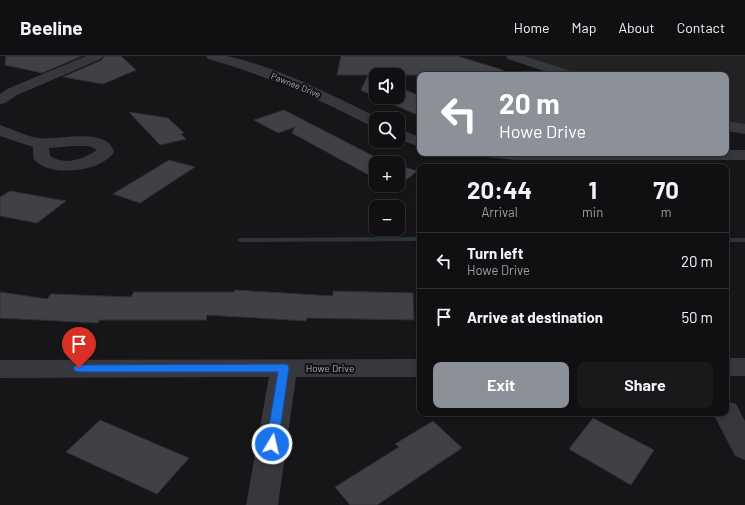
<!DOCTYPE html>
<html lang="en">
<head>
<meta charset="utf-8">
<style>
  body { margin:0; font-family:Barlow,sans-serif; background:#19191b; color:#f1f3f6; height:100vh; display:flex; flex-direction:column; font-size:15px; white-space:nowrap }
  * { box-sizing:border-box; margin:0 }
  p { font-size:13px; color:#9c9d9f }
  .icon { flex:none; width:22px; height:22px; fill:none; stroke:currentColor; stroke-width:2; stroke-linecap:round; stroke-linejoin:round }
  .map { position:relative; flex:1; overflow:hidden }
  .drawer { position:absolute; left:417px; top:108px; width:312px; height:252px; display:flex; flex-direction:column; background:#101012; border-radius:8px; box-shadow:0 2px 6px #0003,0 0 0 1px #303032 }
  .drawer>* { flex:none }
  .banner { position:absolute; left:417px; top:16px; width:312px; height:84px; border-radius:8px; box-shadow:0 2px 6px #0003,0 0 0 1px #303032; background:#8c9099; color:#fff; overflow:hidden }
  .tools { position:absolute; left:369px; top:12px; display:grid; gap:8px }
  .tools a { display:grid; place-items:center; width:36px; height:36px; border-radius:8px; background:#101012; box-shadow:0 2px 6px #0003,0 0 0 1px #303032; font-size:20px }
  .pin { position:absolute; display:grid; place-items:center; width:34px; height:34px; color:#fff; margin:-41px -17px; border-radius:50% 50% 50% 0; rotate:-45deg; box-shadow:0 0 4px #0007 }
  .pin .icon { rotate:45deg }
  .me { position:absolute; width:44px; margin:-22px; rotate:9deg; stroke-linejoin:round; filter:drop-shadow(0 0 3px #0008) }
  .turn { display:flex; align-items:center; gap:14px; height:84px; padding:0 16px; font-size:18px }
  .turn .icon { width:52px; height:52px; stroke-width:2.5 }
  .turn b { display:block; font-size:28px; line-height:34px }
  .eta { display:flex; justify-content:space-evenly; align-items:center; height:68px; text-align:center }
  .eta b { font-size:24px; font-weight:700; line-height:28px }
  .cta { display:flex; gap:8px; margin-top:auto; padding:8px 16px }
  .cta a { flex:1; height:46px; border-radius:8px; background:#8c9099; color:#fff; font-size:16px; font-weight:700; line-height:46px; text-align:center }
  .cta a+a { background:#19191b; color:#f1f3f6 }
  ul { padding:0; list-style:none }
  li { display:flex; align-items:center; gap:12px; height:56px; padding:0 16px; border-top:1px solid #303032 }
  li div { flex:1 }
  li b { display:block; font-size:15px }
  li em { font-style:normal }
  header { display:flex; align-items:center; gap:24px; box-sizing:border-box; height:56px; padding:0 20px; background:#101012; border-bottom:1px solid #303032 }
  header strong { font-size:19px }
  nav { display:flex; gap:22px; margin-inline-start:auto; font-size:14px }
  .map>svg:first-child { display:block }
  .built { fill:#222225 }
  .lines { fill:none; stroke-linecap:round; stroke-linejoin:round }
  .stream { fill:#2c353c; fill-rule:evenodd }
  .building { fill:#404145; stroke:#303034 }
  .street { fill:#37383d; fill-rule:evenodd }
  .route { fill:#1a73e8; stroke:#114b97 }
  .labels { text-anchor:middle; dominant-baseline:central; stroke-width:4; stroke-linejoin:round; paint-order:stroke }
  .far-street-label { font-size:9px; fill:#a8adb8; stroke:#111113 }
  .street-label { font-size:10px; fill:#a8adb8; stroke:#111113 }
</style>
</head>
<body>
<header>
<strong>Beeline</strong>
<nav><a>Home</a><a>Map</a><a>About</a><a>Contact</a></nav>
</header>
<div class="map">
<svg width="745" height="449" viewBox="0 0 745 449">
  <rect width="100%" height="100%" fill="#161618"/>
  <polygon class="built" points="516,0 745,0 745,72 726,68 726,19 574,19"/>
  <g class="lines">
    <g class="stream">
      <polygon points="420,181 420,185 240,186 237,184 240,182"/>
      <rect x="726" y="182" width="19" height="4"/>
    </g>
  </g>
  <g class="building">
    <polygon points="6,0 82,0 42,17 5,9"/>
    <polygon points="104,0 121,0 136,14 103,28 63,21 102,4"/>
    <polygon points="341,0 457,0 503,14 503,19 369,19 376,22 376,41 361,34 368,19 337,19"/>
    <polygon points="398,31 420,40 420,60 376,41 398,41"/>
    <polygon points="284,54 383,105 390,107 376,107 376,123 292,77 295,71 278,77 254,64"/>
    <polygon points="129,56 168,62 184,77 181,78 186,83 160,89"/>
    <polygon points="169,104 195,111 140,147 113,138"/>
    <polygon points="398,109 417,115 396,132 388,129 398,129"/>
    <polygon points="10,135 66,145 37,167 0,160 0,141"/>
    <polygon points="235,234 333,240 333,235 413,237 414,264 307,262 306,265 207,259 206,264 100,264 98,267 0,262 0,236 47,243 51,238 131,241 134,236 234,236"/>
    <polygon points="593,362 654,394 631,429 569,393"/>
    <polygon points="100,364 189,402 157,438 66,396"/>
    <polygon points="433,365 462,392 377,449 350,449 335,431 399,391 395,388"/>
  </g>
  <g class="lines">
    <g class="street">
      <polygon points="86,0 103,0 101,3 17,39 5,47 0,48 0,38 7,33"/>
      <path d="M206,0C213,0 221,0 227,0C277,11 334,40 380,63H376V72L371,70C318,43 265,19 208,3Z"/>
      <polygon points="506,0 524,0 574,16 576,19 556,19 508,3"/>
      <polygon points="726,65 745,68 745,78 726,75"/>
      <path d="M0,69C13,73 25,80 38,82C57,85 107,70 114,96C102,114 66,118 47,112C43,110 36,107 34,103C33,100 33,94 33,91L0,80ZM74,90H89L97,94C83,103 66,110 50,100L49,92Z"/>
      <polygon points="398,73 420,81 420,91 398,83"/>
      <polygon points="726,94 745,94 745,104 515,104 475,100 473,97 726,97"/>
      <rect x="726" y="302" width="19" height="18"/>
      <polygon points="420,303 420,321 296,321 278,449 246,449 269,321 0,322 0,304"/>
      <polygon points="726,345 736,348 745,365 745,404 735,400 713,357 726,357"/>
    </g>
  </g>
  <polygon class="route" points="284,308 288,309 289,312 278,388 276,391 272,392 267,391 266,388 278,316 79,316 75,315 73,312 75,310 79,309"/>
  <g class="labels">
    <g class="far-street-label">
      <text transform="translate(296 29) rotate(22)">Pawnee Drive</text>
    </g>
    <g class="street-label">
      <text x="330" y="312">Howe Drive</text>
    </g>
  </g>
</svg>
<div class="tools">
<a><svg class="icon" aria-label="sound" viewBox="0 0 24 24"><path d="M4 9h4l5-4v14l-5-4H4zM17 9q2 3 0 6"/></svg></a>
<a><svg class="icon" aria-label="search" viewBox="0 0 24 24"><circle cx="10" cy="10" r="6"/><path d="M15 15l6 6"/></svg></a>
<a>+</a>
<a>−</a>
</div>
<div class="pin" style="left:79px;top:312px;background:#d93025"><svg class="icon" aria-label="arrive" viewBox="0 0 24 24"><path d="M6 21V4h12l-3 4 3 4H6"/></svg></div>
<svg class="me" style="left:272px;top:388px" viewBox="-20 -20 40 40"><circle r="17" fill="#1a73e8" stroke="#fff" stroke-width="3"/><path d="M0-11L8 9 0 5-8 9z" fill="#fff"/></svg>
<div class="banner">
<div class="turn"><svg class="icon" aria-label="left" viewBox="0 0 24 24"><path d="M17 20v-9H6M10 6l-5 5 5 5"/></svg><div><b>20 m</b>Howe Drive</div></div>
</div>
<section class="drawer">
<div class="eta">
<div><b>20:44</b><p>Arrival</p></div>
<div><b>1</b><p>min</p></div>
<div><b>70</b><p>m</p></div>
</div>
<ul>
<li><svg class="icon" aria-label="left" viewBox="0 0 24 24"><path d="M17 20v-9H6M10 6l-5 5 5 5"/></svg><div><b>Turn left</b><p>Howe Drive</p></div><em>20 m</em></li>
<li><svg class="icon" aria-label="arrive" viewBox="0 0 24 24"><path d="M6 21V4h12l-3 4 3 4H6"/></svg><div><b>Arrive at destination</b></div><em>50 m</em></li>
</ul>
<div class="cta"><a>Exit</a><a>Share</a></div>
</section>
</div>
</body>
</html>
